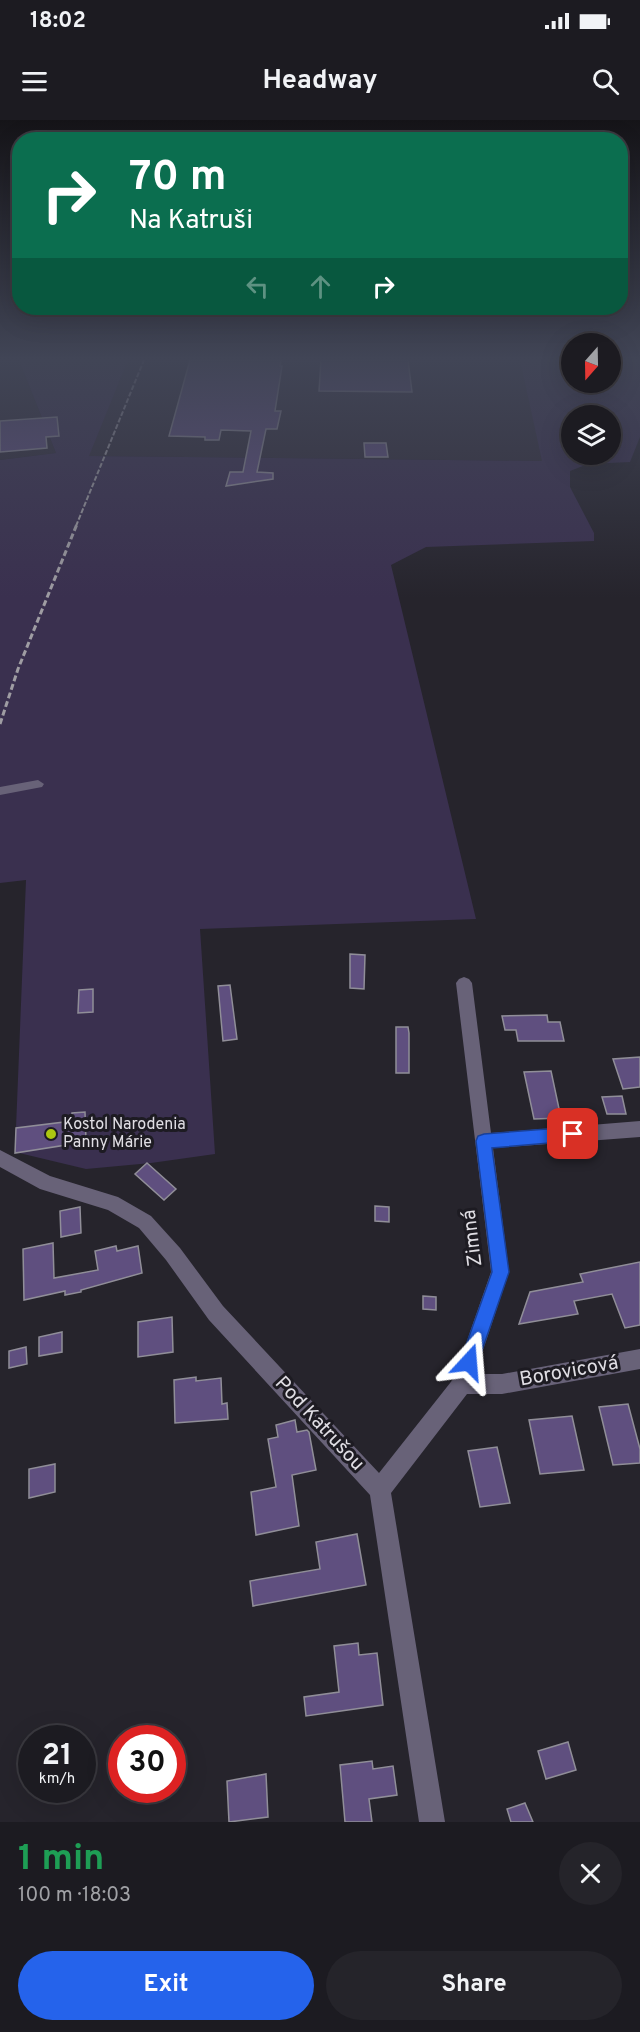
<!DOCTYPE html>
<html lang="en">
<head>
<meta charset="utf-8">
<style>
  body { margin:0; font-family:Overpass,sans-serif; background:#25242a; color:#f1f3f6; height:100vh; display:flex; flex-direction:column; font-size:22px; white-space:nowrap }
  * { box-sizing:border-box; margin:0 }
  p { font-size:20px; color:#a0a1a5 }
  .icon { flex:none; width:33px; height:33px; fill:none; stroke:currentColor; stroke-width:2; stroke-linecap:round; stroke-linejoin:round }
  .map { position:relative; height:1702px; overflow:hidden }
  .panel { display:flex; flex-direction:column; background:#1c1b21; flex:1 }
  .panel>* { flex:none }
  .hud { position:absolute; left:12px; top:12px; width:616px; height:183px; border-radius:24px; box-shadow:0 6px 24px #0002,0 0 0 2px #3a393f; background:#0b6e4f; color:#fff; overflow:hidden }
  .needle { width:39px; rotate:200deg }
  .controls { position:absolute; left:561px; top:213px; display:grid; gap:12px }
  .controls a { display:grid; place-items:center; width:60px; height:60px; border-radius:50%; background:#1c1b21; box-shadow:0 6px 24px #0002,0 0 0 2px #3a393f; font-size:30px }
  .speed { position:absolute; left:18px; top:1605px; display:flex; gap:12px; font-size:30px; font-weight:700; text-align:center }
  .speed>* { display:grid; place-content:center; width:78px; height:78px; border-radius:50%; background:#1c1b21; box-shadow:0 6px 24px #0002,0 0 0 2px #3a393f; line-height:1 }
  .speed small { font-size:15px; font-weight:400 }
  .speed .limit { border:9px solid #d22; background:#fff; color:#111 }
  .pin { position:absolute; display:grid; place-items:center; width:51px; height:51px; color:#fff; margin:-26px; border-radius:12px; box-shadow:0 3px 9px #0006 }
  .me { position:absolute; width:66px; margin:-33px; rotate:19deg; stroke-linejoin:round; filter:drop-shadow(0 0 4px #0008) }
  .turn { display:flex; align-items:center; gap:21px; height:126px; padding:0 18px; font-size:27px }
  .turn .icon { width:78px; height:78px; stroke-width:2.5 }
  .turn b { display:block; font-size:42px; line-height:51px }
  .lanes { display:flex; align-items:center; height:57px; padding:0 18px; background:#0003; justify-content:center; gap:30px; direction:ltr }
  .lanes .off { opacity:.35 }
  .round { display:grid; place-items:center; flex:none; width:63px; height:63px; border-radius:32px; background:#25242a }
  .head { display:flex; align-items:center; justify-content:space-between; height:102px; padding:0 18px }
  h1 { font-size:36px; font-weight:700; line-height:45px; color:#1e9e55 }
  .button { display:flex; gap:12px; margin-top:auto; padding:12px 18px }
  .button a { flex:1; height:69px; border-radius:36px; background:#2563eb; color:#fff; font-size:24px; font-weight:700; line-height:69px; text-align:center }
  .button a+a { background:#25242a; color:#f1f3f6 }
  .status { display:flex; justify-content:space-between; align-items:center; height:42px; padding:0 30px; background:#1c1b21; direction:ltr }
  .status svg { height:16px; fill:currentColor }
  header { display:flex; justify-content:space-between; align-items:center; height:78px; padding:0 18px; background:#1c1b21; font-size:27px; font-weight:700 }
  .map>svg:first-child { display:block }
  .built { fill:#312d39 }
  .green { fill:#3a304f; fill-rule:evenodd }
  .building { fill:#5f4f7f; stroke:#908e98; stroke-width:1.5 }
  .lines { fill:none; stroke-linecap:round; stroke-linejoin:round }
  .minor { fill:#686278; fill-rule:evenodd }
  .rail-far1 { stroke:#9f9da3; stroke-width:2; stroke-dasharray:5 2; stroke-linecap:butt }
  .rail { stroke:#9f9da3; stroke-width:3; stroke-dasharray:6 3; stroke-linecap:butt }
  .route { fill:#2563eb; stroke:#184099; stroke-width:1.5 }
  .poi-dot { fill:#acc610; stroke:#1d1b22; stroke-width:2 }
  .labels { text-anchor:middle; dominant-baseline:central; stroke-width:6; stroke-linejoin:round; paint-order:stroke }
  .poi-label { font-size:16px; fill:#e0dee4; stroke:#1d1b22; text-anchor:start }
  .near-street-label { font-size:20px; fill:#e0dee4; stroke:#1d1b22 }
</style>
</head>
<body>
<div class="status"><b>18:02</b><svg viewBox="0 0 49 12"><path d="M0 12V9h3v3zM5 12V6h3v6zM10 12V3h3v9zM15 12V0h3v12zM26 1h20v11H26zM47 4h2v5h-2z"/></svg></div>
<header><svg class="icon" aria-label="menu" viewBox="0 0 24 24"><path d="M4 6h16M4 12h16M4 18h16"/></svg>Headway<svg class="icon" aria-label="search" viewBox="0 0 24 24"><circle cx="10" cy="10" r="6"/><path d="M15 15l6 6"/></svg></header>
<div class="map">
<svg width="640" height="1702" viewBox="0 0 640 1702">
  <rect width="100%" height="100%" fill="#26242c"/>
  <g class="built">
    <polygon points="0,240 19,240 56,333 0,340"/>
    <polygon points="128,240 520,240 543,341 88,336"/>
  </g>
  <path class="green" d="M19,240H128L89,336L542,341L520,240H571L572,262H610L611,240H640V317L630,342L588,344L570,351V367L594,413V421L426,427L391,445L476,799L200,809L215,1034L151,1043L86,1049L15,1032L66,1025V1022L86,1020L85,992L73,993L72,1004L16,1008L26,760L0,763V340L56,333ZM572,296H610V334H572Z"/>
  <g class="building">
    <polygon points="190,240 281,240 280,246 282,246 275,291 281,291 277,309 266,309 257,352 273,353 273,359 226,366 230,352 243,352 251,311 221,310 219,320 205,320 205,317 169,316"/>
    <polygon points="321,240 408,240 412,272 319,271"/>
    <polygon points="57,297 59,316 46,317 47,328 0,332 0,301"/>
    <polygon points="364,323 386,323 388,337 365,337"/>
    <polygon points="350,834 365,835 364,869 350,868"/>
    <polygon points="230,865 237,919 223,921 218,866"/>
    <polygon points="93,869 93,892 78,893 79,870"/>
    <polygon points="547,895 548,902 560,902 564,921 518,921 516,910 505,910 502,896"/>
    <polygon points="396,907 408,907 409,913 409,953 396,953"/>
    <polygon points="640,937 640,967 623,969 613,939"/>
    <polygon points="551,951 561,998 534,999 524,952"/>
    <polygon points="622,976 626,994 607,994 602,977"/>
    <polygon points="85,992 86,1020 66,1022 66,1025 15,1033 16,1008 72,1001 72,993"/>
    <polygon points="147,1043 176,1069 164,1080 135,1054"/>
    <polygon points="375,1086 389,1087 389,1102 375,1101"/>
    <polygon points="80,1087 81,1113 61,1117 60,1091"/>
    <polygon points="53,1123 54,1158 98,1150 95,1131 116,1126 117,1131 138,1126 142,1153 81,1170 81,1172 65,1175 65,1171 24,1180 23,1129"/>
    <polygon points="640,1142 640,1205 625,1208 612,1174 574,1181 578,1194 519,1204 530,1172 583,1162 580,1154"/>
    <polygon points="423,1176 436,1177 436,1190 423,1189"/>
    <polygon points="172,1197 173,1232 138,1237 138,1202"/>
    <polygon points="62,1212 62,1232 39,1236 39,1217"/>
    <polygon points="26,1227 27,1244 9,1248 9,1231"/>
    <polygon points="196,1257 196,1261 221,1258 222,1284 227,1283 228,1299 175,1303 174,1260"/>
    <polygon points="628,1284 640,1329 640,1343 613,1345 599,1287"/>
    <polygon points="572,1296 584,1350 540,1354 529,1300"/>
    <polygon points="295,1300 297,1312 307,1310 309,1312 316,1350 292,1355 299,1406 256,1415 251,1372 276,1367 268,1319 278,1317 276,1305"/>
    <polygon points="497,1327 510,1383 480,1387 468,1331"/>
    <polygon points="55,1344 55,1372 29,1378 29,1349"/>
    <polygon points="357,1414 366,1465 253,1486 250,1461 320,1449 316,1422"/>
    <polygon points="358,1523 359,1535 377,1533 383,1585 306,1596 304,1577 339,1572 334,1526"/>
    <polygon points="568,1622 576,1650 546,1659 538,1631"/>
    <polygon points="372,1641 373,1649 393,1646 397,1675 369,1679 372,1702 345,1702 340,1645"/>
    <polygon points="266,1654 268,1697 229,1702 227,1661"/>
    <polygon points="525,1683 533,1702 511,1702 507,1689"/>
  </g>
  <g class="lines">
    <g class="minor">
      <polygon points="38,660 44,664 42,667 0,675 0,667"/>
      <polygon points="464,857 469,859 472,863 491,1013 640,1001 640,1017 493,1028 509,1152 475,1254 502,1254 640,1229 640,1249 502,1274 467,1274 391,1373 445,1702 419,1702 370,1375 209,1200 166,1140 139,1108 108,1090 40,1069 0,1047 0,1030 50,1056 118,1077 151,1096 180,1128 223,1186 379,1353 454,1258 491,1152 456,863 459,859"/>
    </g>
    <polyline class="rail-far1" points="76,406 144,240"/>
    <polyline class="rail" points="0,604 18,549 77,404"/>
  </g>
  <linearGradient id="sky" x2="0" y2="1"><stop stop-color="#151418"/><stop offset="0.5" stop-color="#414556"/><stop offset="1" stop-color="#414556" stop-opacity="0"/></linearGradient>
  <rect width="640" height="478" fill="url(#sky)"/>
  <polygon class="route" points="573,1007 578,1009 581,1014 578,1019 573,1021 492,1028 509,1152 476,1248 469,1251 463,1248 460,1242 492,1152 476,1021 478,1016 484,1014"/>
  <circle class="poi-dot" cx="51" cy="1014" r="6"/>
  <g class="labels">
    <g class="poi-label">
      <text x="63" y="1005">Kostol Narodenia<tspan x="63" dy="18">Panny Márie</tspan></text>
    </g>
    <g class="near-street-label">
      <text transform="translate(473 1118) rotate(-97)">Zimná</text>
      <text transform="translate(569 1252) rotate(-10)">Borovicová</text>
      <text transform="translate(319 1304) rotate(47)">Pod Katrušou</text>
    </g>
  </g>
</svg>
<div class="controls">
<a><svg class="needle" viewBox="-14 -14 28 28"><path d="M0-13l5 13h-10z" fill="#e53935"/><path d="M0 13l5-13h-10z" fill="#a0a1a5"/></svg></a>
<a><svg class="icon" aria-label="layers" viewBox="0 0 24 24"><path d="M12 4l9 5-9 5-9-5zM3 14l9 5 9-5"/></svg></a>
</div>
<div class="speed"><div>21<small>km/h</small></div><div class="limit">30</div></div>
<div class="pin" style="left:573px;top:1014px;background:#d93025"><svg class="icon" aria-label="arrive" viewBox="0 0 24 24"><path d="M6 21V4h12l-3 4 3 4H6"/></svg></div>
<svg class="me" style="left:469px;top:1242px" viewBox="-20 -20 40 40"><path d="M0-17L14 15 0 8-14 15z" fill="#2563eb" stroke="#fff" stroke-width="4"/></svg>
<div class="hud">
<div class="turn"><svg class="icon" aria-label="right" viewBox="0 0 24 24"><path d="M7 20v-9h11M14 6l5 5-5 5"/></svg><div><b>70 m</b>Na Katruši</div></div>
<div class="lanes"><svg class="icon off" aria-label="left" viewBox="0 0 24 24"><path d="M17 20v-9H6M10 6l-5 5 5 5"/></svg><svg class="icon off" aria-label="ahead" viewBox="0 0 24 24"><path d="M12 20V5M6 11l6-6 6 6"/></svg><svg class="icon" aria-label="right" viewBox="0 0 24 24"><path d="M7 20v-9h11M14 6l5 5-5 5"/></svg></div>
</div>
</div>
<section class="panel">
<div class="head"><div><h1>1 min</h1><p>100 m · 18:03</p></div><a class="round"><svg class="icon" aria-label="close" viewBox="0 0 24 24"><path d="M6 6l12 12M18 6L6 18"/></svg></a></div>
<div class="button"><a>Exit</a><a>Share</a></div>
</section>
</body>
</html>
